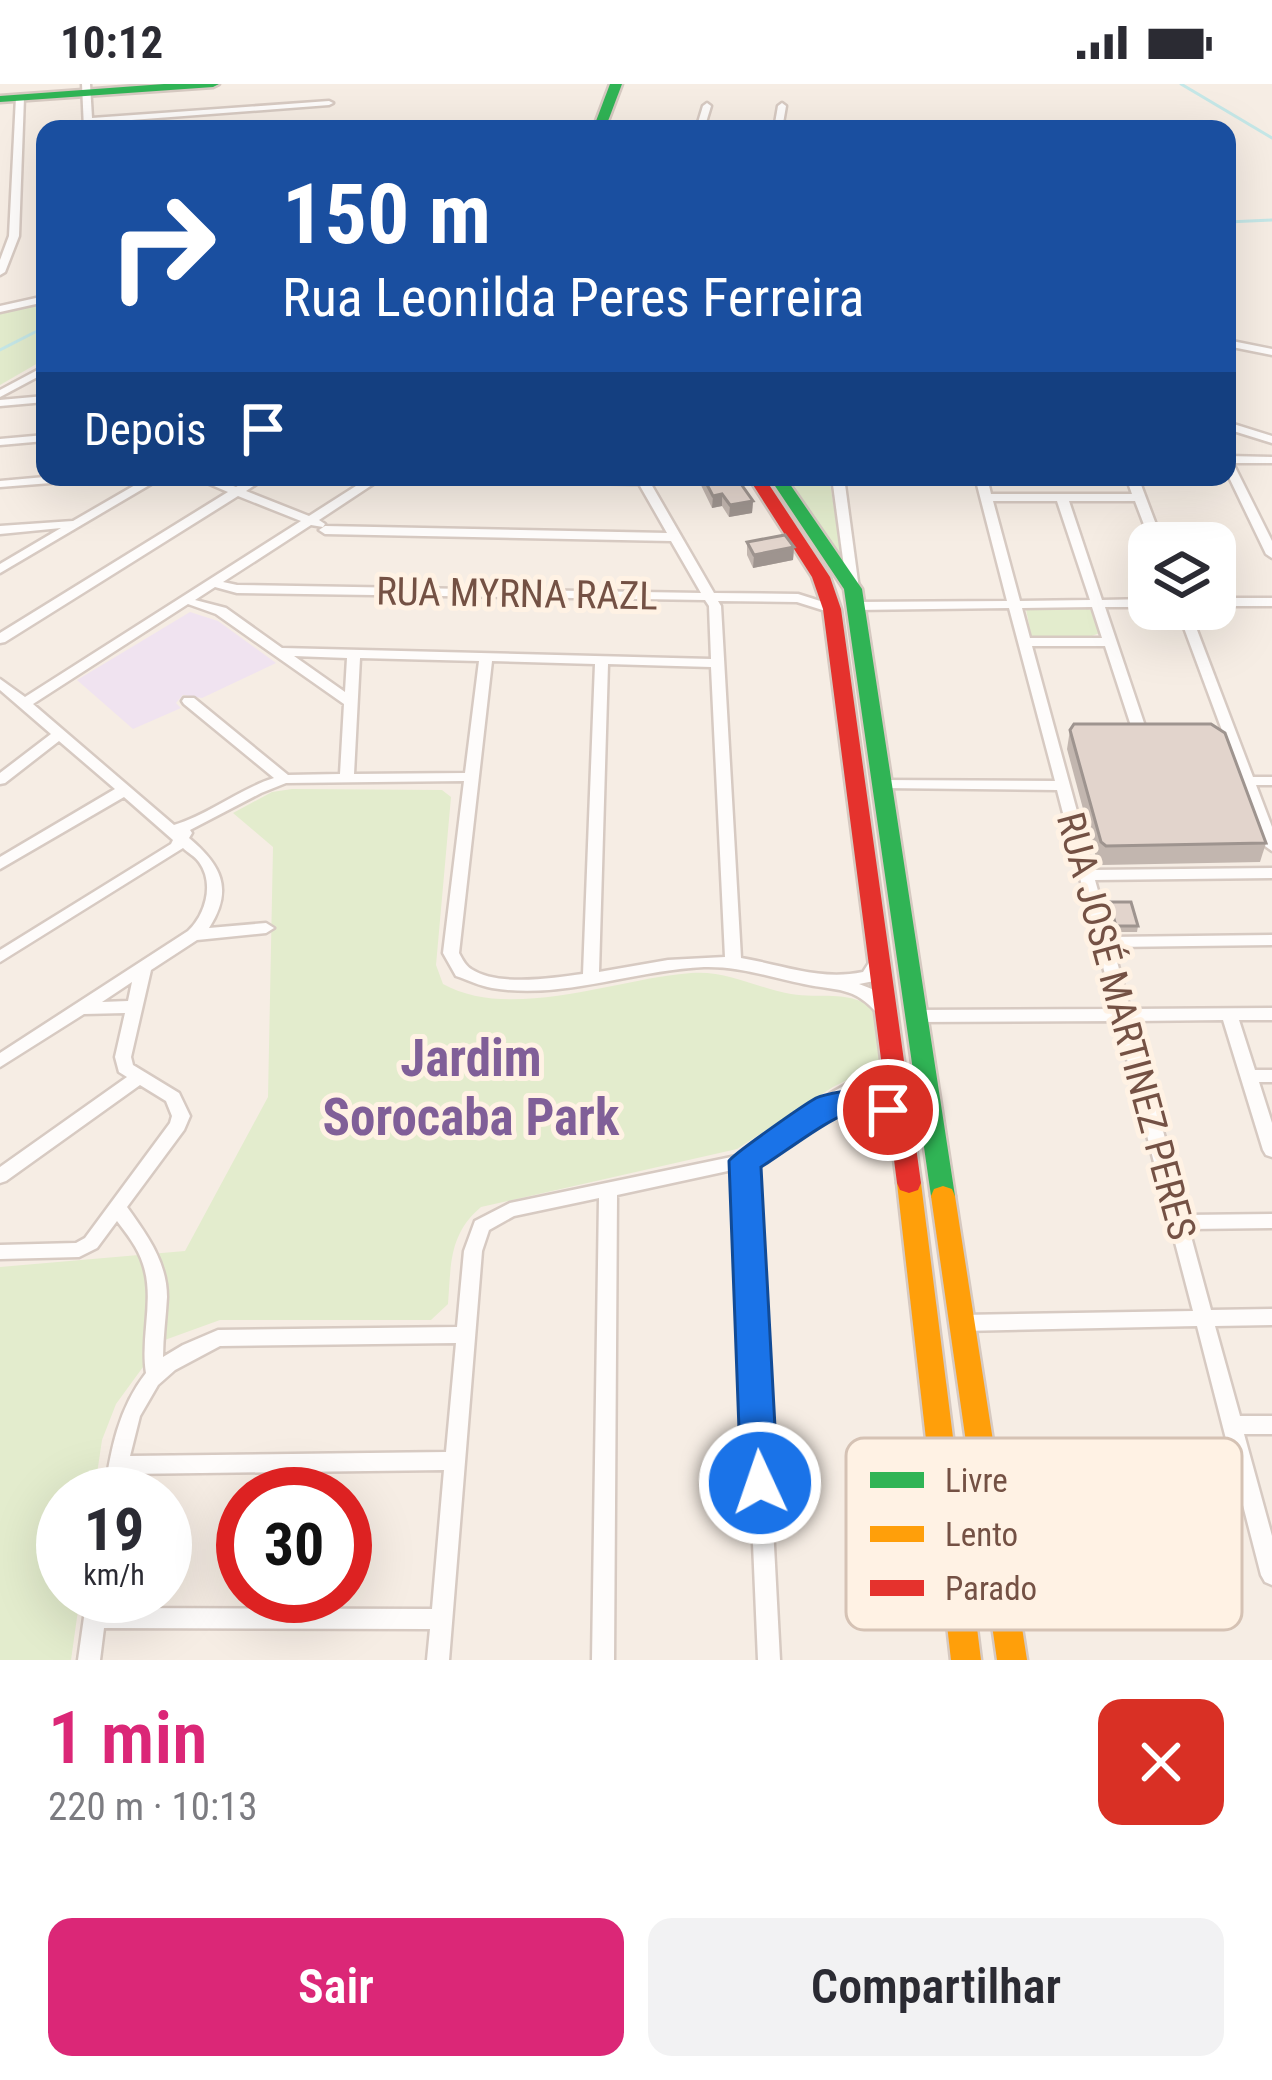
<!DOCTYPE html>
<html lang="pt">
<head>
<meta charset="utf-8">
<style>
  body { margin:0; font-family:"Roboto Condensed",sans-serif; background:#f2f2f3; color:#2b2b33; height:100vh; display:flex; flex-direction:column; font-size:45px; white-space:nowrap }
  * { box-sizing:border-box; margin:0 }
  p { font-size:39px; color:#7c7c81 }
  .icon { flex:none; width:66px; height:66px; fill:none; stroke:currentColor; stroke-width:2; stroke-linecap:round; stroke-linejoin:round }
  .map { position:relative; height:1576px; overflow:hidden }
  .drawer { display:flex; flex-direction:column; background:#fff; flex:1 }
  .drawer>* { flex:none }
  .banner { position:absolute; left:36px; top:36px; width:1200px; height:366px; border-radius:24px; box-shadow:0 12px 48px #0002; background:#1a4fa0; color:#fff; overflow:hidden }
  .buttons { position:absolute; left:1128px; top:438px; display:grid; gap:24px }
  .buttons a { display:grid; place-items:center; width:108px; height:108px; border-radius:24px; background:#fff; box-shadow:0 12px 48px #0002; font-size:60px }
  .speed { position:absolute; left:36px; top:1383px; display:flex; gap:24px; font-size:60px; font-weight:700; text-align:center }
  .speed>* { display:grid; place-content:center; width:156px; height:156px; border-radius:50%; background:#fff; box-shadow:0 12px 48px #0002; line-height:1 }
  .speed small { font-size:30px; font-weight:400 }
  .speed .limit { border:18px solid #d22; background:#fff; color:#111 }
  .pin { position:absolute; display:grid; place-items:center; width:102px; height:102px; color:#fff; margin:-51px; border:6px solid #fff; border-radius:50%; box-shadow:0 3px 12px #0007 }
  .me { position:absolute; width:132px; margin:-66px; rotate:357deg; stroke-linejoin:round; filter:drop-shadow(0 0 9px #0008) }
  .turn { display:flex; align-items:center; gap:42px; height:252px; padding:0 48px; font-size:54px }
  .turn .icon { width:156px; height:156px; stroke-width:2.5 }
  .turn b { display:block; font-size:84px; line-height:102px }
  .then { display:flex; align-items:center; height:114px; padding:0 48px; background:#0003; gap:24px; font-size:45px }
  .round { display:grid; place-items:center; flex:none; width:126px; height:126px; border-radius:24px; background:#f2f2f3 }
  .headline { display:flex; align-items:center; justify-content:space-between; height:204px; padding:0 48px }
  h1 { font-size:72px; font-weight:600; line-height:90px; color:#db2777 }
  .action { display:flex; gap:24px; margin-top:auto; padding:24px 48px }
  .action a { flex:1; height:138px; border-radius:24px; background:#db2777; color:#fff; font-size:48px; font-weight:600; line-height:138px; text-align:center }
  .action a+a { background:#f2f2f3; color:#2b2b33 }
  .status { display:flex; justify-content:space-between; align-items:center; height:84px; padding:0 60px; background:#fff; direction:ltr }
  .status svg { height:33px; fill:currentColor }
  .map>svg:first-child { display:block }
  .education { fill:#f0e3f0 }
  .green { fill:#e3eccd }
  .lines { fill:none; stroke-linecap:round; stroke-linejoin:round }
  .stream { stroke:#c5e7e7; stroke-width:3 }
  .street-casing { stroke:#d7cac2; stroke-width:5 }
  .fast-casing { stroke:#d6c9c1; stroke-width:5 }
  .slow-casing { stroke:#d6c9c1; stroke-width:5 }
  .jam-casing { stroke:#d6c9c1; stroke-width:5 }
  .street { fill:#fefcfb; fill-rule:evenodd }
  .fast { fill:#30b455; fill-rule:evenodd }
  .slow { fill:#ff9f0a; fill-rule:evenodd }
  .jam { fill:#e5322d; fill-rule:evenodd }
  .wall { fill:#c2b6af }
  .shaded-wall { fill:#9e948f }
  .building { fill:#e2d4cc; stroke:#9e948f; stroke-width:3 }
  .route { fill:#1a73e8; stroke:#114b97; stroke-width:3 }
  .labels { text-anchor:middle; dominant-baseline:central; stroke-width:10; stroke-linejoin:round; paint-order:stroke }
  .street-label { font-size:39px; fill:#745144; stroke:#fff2e4 }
  .district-label { font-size:51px; font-weight:bold; fill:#805f98; stroke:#fff2e4 }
  .key { fill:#fff2e4; stroke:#d5c2b4; stroke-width:3 }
  .key-label { font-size:33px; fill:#745144 }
</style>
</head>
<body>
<div class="status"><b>10:12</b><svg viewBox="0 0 49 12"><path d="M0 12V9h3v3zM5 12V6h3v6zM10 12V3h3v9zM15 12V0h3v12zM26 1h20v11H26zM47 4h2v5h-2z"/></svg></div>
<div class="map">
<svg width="1272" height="1576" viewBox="0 0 1272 1576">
  <rect width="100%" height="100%" fill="#f6ede4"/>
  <polygon class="education" points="190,528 218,537 276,579 202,614 183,611 176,619 181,624 133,645 77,596"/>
  <g class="green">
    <polygon points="45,218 45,275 0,301 0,229"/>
    <polygon points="789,393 829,393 843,480"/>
    <polygon points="1033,523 1086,524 1094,528 1100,549 1083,555 1038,555 1031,551 1026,525"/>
    <path d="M292,705L442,706L451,713L436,881L443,900C511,938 618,894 691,889C726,886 757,904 791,910C820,915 846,906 872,923L883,978L833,1003L737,1065L481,1123C449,1150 451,1180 448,1220L431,1236H220L162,1257L116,1320L102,1356L94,1410H63V1512H80L71,1576H0V1183L185,1167L268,1013L273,763L233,729L272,708Z"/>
  </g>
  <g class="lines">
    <g class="stream">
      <polyline points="1181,0 1272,54"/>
      <polyline points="1227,138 1272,136"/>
      <polyline points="0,266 45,243"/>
    </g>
    <defs>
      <g id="street">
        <polygon points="82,0 90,0 92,34 329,17 333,19 329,21 92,39 92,45 84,45"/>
        <polygon points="20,11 24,13 19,152 5,188 0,191 0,176 9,152 16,13"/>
        <polygon points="707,19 711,22 704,45 696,45 703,22"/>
        <polygon points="782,19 786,22 782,45 774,45 778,22"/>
        <polygon points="45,212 45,218 0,228 0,222"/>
        <polygon points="1227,256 1272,265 1272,271 1227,262"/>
        <polygon points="45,282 45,289 0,313 0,306"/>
        <polygon points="45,312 45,318 0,322 0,316"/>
        <polygon points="1227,338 1272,352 1272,359 1227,345"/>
        <polygon points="45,351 45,357 0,361 0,355"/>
        <polygon points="1227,372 1272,373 1272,379 1233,379 1272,457 1272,474 1266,470 1227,389"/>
        <polygon points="45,393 95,393 89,396 0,403 0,397"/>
        <polygon points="149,393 163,393 0,489 0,480 61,444 0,450 0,442 73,437"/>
        <path d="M193,393H209L236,403L253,393H267L246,407L309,432L370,393H384L319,436L325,440L323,443L311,441L223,498L237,501L701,509L671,457L325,450L319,446L325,442L667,449L639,400L414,396L408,393H647L714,509L798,510L836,522L838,525L832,529L797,518L718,517L721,522L741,874C783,881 820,897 863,888L872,874H884L886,878L874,897L859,900L877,907L892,926L890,930H878C854,902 837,907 804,900C770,893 739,882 704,883C633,886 563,916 492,904C480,902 468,896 456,892L443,869L464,697L286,699L261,709L190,746L192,749L189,754C221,781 234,805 209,844L266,839L274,844L266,849L197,856L151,886L131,973L133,981L179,1009L190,1032L184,1046L127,1123C147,1151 167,1178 167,1213C166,1233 163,1253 163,1273L183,1261L218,1246L457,1243L464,1167L475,1137L510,1119L741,1071L787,1045L831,1009L886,978H898L900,982L898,986L853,1012C876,1013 895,1019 909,1038L906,1043C888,1043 892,1037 877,1029C864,1022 848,1025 833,1026L799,1055L754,1080L780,1576H758L737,1085L617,1111L614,1576H592L599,1114L514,1132L489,1146L482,1167L449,1576H427L430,1545L104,1544L100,1576H78L87,1512H109L107,1524L432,1525L444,1386L127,1390L124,1410H104C111,1366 118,1325 146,1289C140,1253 155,1215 143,1180C138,1164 127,1150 117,1137L97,1164L79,1173L0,1175V1161L76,1159L85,1154L170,1039L172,1032L166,1017L140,1001L6,1097L0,1099V1083L127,993L119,988L115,973L125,929L84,930L0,983V969L188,847C205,831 215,800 199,778C195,772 188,769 183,764L0,878V866L171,760L173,756L124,713L0,785V773L115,705L59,657L5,699L0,700V689L51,650L0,606V595L25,613L301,437L238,412L5,558L0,559V549L228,408ZM215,503L237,509L705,516L709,522L711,575L282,564L226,524L195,516ZM188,520L216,530L344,620L340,690L288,691L194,614H184L182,617L184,620L274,694C239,705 210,730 174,741L33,620ZM294,572L347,574L345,608ZM360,574L479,577L465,689L354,690ZM492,577L595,580L583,890C553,894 498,903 471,885C466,882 462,875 459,869ZM608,580L711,583L725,873L668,876L599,888ZM132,898L128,917L102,918ZM456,1259L446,1368L130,1372L140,1332L158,1301L175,1286L220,1262Z"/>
        <polygon points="832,393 844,393 859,505 853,509 847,505"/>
        <path d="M975,393H987L991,410H1132L1126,393H1138L1163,459H1151L1135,417H1069L1102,516L1149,515V523H1105L1148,651L1146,654H1136L1134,651L1105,562H1032L1093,786L1272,784V794L1095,796L1111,853L1272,851V861L1113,863L1130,925L1272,924V936H1239L1255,986H1272V998H1259L1272,1039V1073L1266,1071L1263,1066L1223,936L1133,937L1186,1131L1272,1130V1144L1189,1145L1211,1226L1272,1225V1241L1215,1242L1240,1332H1272V1350H1244L1272,1452V1501L1265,1498L1261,1491L1197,1242L962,1247L955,1245L953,1239L955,1233L962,1231L1193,1227L1117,937L916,938L910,936L908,932L910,928L916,926L1114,925L1057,706L882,704L875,700L882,696L1055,697L1009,524L855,526L849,522L855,518L1007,517ZM993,417H1057L1090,516L1020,517ZM1092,523L1102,554H1030L1022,524Z"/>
        <rect x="1215" y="514" width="57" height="8"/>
        <polygon points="1177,525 1189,525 1253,693 1272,693 1272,701 1256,701 1272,743 1272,767 1265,762"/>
      </g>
      <g id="fast">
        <polygon points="164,0 219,0 213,3 0,18 0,12"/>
        <polygon points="610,0 622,0 605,45 593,45"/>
        <polygon points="769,393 785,393 862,505 955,1112 952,1119 943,1122 934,1119 931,1112 844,505"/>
      </g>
      <g id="slow">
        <polygon points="909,1089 918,1092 921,1099 981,1576 951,1576 897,1099 900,1092"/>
        <polygon points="943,1102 952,1105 955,1112 1027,1576 997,1576 931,1112 934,1105"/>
      </g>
      <polygon id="jam" points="748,393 764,393 830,493 841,525 921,1099 918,1106 909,1109 900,1106 897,1099 823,525 812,493"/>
    </defs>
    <use href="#street" class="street-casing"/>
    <use href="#fast" class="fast-casing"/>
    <use href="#slow" class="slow-casing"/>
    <use href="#jam" class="jam-casing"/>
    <use href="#street" class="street"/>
    <use href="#fast" class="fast"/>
    <use href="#slow" class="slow"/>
    <use href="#jam" class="jam"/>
  </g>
  <g class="wall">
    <polygon points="697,393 736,393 753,417 752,429 729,433 722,422 712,424"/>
    <polygon points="747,458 794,463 793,476 753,484 747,471"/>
    <polygon points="1070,646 1266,759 1260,778 1102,781 1097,777 1067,665"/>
    <polygon points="1109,818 1138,842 1137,848 1114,848 1108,824"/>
  </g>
  <g class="shaded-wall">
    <polygon points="722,410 722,422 712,424 713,412"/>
    <polygon points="753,417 752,429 729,433 730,421"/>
    <polygon points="794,463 793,476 753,484 754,471"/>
  </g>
  <g class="building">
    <polygon points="703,393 736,393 753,417 730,421 722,410 713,412"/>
    <polygon points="785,451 794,463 754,471 747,458"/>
    <polygon points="1074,640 1211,640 1225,649 1266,759 1106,762 1101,758 1070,646"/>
    <polygon points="1109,818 1131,818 1138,842 1116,842"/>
  </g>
  <path class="route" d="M855,1005L899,1018L904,1026L899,1035C882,1040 870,1028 852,1029C835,1029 780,1072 761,1083L778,1399L773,1411L760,1415L747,1411L741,1399L729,1077C733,1070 805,1020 816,1014C827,1009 843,1008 855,1005Z"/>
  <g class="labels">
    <g class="street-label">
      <text transform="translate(517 510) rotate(1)">RUA MYRNA RAZL</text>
      <text transform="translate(1126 942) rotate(75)">RUA JOSÉ MARTINEZ PERES</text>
    </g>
    <g class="district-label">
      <text x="471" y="974">Jardim<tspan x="471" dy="59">Sorocaba Park</tspan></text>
    </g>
  </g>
  <rect x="846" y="1354" width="396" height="192" rx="18" class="key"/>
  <rect x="870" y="1388" width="54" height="16" fill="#30b455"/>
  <rect x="870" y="1442" width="54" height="16" fill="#ff9f0a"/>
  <rect x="870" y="1496" width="54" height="16" fill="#e5322d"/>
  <g class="key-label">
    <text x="945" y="1408">Livre</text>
    <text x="945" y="1462">Lento</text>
    <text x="945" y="1516">Parado</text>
  </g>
</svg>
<div class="buttons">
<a><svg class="icon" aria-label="layers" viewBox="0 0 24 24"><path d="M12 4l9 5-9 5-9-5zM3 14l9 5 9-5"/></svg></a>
</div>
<div class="speed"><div>19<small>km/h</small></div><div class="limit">30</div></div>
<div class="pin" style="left:888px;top:1026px;background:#d93025"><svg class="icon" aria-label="arrive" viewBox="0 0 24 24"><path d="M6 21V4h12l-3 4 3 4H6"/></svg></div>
<svg class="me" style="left:760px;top:1399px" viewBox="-20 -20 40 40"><circle r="17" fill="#1a73e8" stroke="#fff" stroke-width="3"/><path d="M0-11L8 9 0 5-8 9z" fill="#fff"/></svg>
<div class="banner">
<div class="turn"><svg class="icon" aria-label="right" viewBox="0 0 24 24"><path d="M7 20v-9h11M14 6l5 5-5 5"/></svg><div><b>150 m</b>Rua Leonilda Peres Ferreira</div></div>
<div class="then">Depois<svg class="icon" aria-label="arrive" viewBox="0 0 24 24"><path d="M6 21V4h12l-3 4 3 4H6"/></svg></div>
</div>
</div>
<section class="drawer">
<div class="headline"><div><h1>1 min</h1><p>220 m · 10:13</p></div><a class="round" style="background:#d93025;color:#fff"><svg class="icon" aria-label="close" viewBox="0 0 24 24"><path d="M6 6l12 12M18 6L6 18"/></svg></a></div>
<div class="action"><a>Sair</a><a>Compartilhar</a></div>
</section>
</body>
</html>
